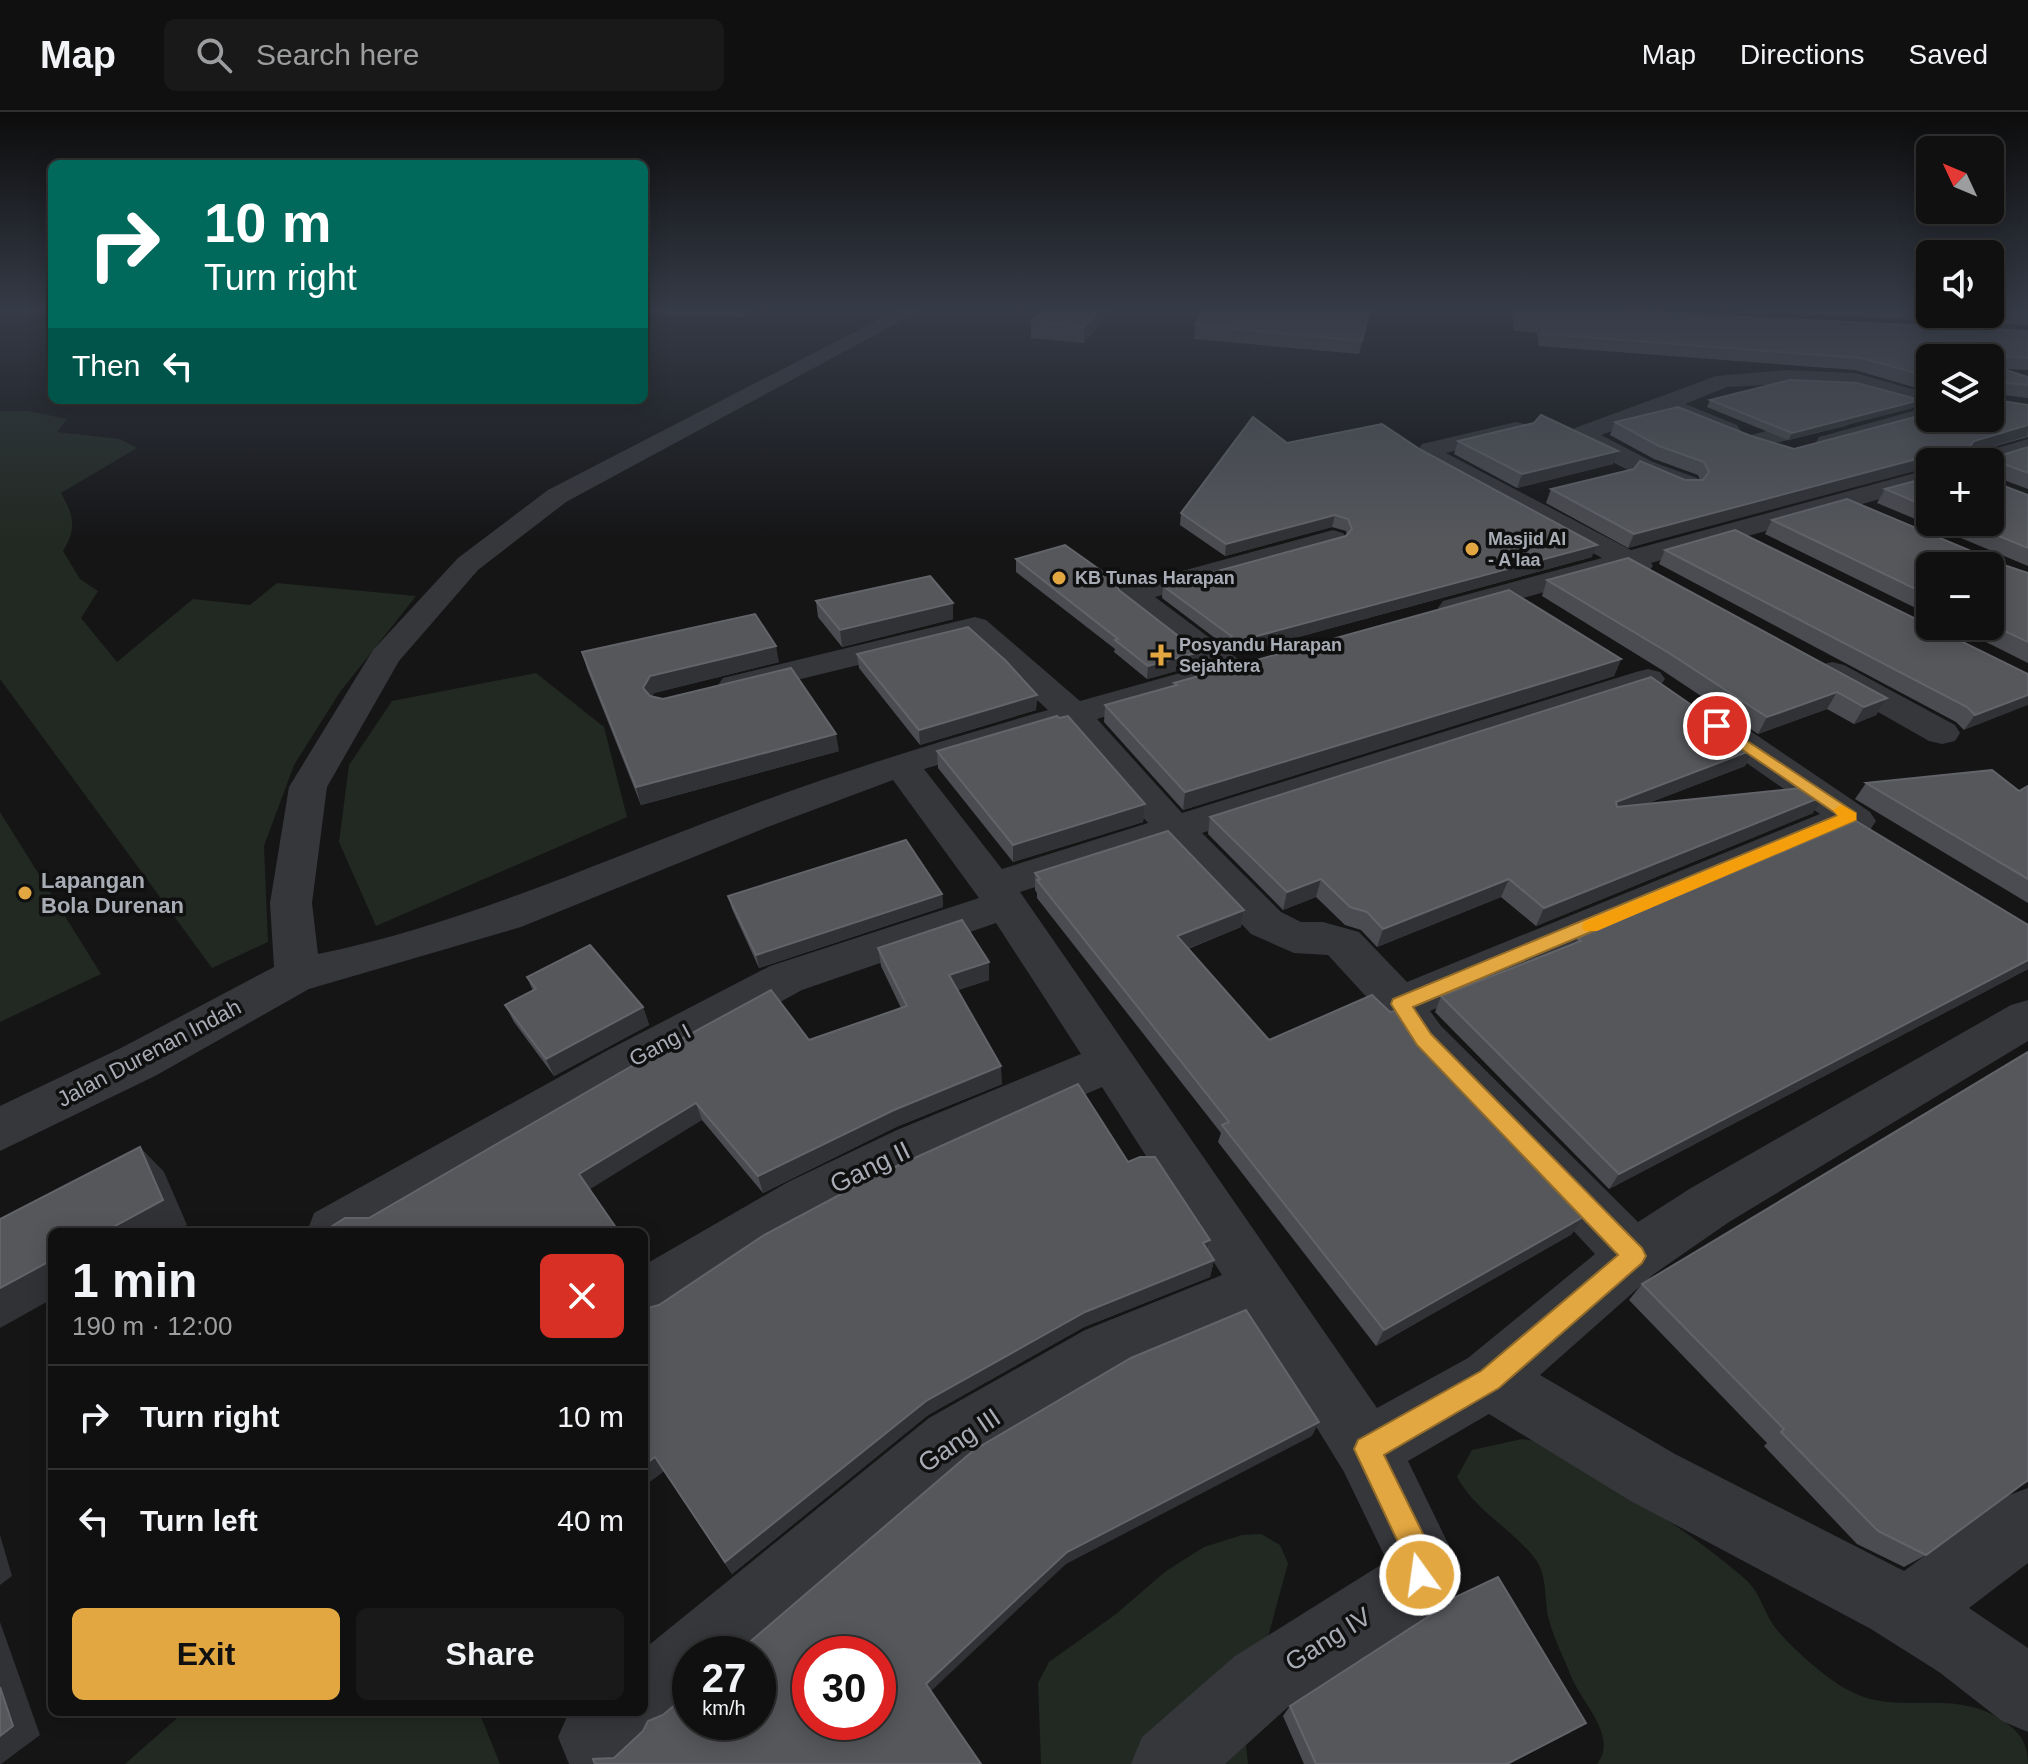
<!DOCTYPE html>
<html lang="en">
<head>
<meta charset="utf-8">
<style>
  body { margin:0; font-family:Helvetica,sans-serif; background:#191919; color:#f1f3f6; height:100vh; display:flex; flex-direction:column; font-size:30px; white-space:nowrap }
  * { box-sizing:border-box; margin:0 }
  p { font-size:26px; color:#9c9d9f }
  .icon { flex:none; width:44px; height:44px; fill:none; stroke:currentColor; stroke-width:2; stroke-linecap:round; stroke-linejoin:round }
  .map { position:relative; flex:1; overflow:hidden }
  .sheet { position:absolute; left:48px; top:1116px; width:600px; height:488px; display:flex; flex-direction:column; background:#101010; border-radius:12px; box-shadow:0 4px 20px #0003,0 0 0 2px #303030 }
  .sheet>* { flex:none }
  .guide { position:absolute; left:48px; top:48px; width:600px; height:244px; border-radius:12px; box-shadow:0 4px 20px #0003,0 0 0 2px #303030; background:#00695c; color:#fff; overflow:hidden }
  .needle { width:52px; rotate:314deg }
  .buttons { position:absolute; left:1916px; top:24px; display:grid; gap:16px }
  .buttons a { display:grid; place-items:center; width:88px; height:88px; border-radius:12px; background:#101010; box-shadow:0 4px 20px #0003,0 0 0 2px #303030; font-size:40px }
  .speed { position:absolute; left:672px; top:1524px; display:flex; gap:16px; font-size:40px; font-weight:700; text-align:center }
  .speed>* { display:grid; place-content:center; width:104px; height:104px; border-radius:50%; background:#101010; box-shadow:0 4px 20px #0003,0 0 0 2px #303030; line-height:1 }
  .speed small { font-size:20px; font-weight:400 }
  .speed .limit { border:12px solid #d22; background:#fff; color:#111 }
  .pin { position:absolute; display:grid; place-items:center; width:68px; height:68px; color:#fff; margin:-34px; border:4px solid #fff; border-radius:50%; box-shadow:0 2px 8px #0007 }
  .me { position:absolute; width:88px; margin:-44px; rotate:346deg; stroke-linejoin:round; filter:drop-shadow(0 0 6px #0008) }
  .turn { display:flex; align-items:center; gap:28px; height:168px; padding:0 24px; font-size:36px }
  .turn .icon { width:104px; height:104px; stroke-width:2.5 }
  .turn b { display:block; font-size:56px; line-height:68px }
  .then { display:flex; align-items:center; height:76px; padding:0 24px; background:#0003; gap:16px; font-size:30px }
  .round { display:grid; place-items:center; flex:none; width:84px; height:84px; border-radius:12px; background:#191919 }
  .headline { display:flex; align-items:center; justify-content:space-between; height:136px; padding:0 24px }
  h1 { font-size:48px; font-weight:600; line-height:60px }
  .action { display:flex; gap:16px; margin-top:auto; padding:16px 24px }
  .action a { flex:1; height:92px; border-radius:12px; background:#e3a741; color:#111; font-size:32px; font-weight:600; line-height:92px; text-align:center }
  .action a+a { background:#191919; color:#f1f3f6 }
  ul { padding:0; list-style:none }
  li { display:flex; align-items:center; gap:24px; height:104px; padding:0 24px; border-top:2px solid #303030 }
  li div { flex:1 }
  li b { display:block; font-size:30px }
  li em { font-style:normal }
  header { display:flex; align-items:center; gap:48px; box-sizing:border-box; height:112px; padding:0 40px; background:#101010; border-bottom:2px solid #303030 }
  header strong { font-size:38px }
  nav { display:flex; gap:44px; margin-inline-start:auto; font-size:28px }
  .search { width:560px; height:72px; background:#191919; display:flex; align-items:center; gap:20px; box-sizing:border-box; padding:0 28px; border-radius:12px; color:#9c9d9f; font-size:30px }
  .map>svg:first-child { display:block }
  .green { fill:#212922 }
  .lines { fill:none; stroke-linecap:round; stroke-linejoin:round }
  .minor { fill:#36373b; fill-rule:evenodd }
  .wall { fill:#4b4c51 }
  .shaded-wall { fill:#313235 }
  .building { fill:#55575b; stroke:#626469; stroke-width:2; fill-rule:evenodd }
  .route { fill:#e3a741; stroke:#946d2a; stroke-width:2 }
  .slow { fill:#f59e0b }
  .poi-dot { fill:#e3a741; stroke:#101011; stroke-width:3 }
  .labels { text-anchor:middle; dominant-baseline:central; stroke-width:7; stroke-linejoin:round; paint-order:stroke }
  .far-poi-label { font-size:18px; font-weight:bold; fill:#a8acb5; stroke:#101011; text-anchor:start }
  .poi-label { font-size:22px; font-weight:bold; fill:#a8acb5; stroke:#101011; text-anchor:start }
  .street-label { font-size:22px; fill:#a8acb5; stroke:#101011 }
  .near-street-label { font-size:26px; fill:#a8acb5; stroke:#101011 }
</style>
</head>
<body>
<header>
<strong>Map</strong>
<div class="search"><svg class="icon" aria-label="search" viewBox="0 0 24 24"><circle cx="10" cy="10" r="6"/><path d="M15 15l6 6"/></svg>Search here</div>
<nav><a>Map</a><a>Directions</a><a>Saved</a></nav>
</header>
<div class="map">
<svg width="2028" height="1652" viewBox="0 0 2028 1652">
  <rect width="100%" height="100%" fill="#151516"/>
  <g class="green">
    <path d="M0,299H28L67,307L57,320L120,327L137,336L61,381C74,404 77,416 63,439L80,467L98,479L81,506L117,550L193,487L250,493L277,471L416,484L340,580L294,653L264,734L268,830L212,856L0,567Z"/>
    <polygon points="536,561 604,615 627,705 376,814 339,730 349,653 392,589"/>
    <polygon points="0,700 101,862 0,910"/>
    <path d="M1522,1327L1541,1330C1610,1372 1682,1412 1744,1466C1760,1480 1762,1495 1772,1511C1785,1531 1829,1569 1850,1579C1898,1605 1951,1575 2002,1608C2020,1620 2028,1631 2028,1652H1597C1619,1625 1581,1590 1571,1564C1564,1546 1554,1527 1549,1508C1543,1485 1549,1463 1533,1444C1509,1415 1475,1398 1457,1365L1472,1338Z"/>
    <polygon points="1261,1422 1280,1433 1288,1451 1244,1614 1248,1652 1041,1652 1038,1571 1049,1550 1116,1502 1166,1459 1204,1435 1242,1423"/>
    <polygon points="184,1600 479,1600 500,1652 125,1652"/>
  </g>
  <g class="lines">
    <g class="minor">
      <path d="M899,197H923L566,390L478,458L399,549L327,675L312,791L318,842C462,813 598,750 736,699C839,660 943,628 1048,598L969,526L735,583L723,580L718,573L723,566L975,505L986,508L1080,589L1205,554L1120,488L1116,482L1120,476L1333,418L1343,421L1347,427L1343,433L1155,485L1242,550L1247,557L1242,564L1097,607L1182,701L1636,560L1648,557L1660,560L1665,567L1660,574L1202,721L1281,800L1301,810H1323L1359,820L1407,870L1820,702L1692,613L1687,605L1692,597L1705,594L1718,597L1870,700L1876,709L1870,718L1856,721L1848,719L1430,899L1441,914L1638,1110L1691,1076L2011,893L2028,888V929L1729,1110L1654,1162L1540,1263L1675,1342L1904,1459L2004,1385L2028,1376V1451L1969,1496L2028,1536V1620L2002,1609L1939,1560L1871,1517L1629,1388L1489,1302L1408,1349L1456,1448C1454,1471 1445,1486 1431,1504L1287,1596L1225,1652H1131L1142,1625L1235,1544L1387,1449L1344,1360L1250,1207L1127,1258L973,1350L750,1542H690V1593L670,1610L655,1616L651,1626L623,1652H569L558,1625L569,1600H644V1537L929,1306L1085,1218L1222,1163L1102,975C951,1041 797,1106 665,1206L644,1214L646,1152L788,1070L897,1018L1081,942L996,811L802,878L642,966L380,1120H307L314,1101L608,938L770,854L979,786L893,668L765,716L521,815L309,877L155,964L0,1039V994L121,936L274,855L270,791L289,675L373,538L458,446L548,378ZM1066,616L1148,711L1002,757L924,657ZM1167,733L1251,822L1294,841L1328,843L1384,904L1407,940L1595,1142L1468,1246L1377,1296L1020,780Z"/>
      <path d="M1785,258L1855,261L1930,282V306H1939L1828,337L1819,335L1816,330L1819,325L1928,295L1854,275L1785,272L1727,275L1685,292L1737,313L1740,318L1737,323H1719L1664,300L1601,323L1653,350L1697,366L1701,372L1697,378C1667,385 1603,344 1575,329L1572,324L1575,316L1716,264Z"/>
      <polygon points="1838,302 1846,304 1850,309 1846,314 1755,336 1746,334 1743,329 1746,324"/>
      <polygon points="1516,310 1525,312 1528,317 1525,322 1446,341 1631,438 1930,357 1930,373 1651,451 1653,454 1648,460 1638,463 1624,458 1454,505 1443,503 1438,496 1443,489 1602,446 1420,347 1416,342 1422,332"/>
      <polygon points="2028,327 2028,342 1990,354 1990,350 1963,350 1967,345"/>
      <polygon points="1832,550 1844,553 1955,613 1960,621 1955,629 1942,632 1929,629 1820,567 1815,560 1820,553"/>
    </g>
  </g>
  <g class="wall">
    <polygon points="0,197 52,197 52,202 0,199"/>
    <polygon points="644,197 752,197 745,205 644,203"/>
    <polygon points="1113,197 1084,231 1031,226 1031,210"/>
    <polygon points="1370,197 1359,242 1194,227 1195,213"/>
    <polygon points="1511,197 1584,197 2028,219 2028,258 2003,257 2028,265 2028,286 1995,282 1995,288 2028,293 2028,325 1974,340 1999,344 2028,335 2028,377 1996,365 1996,371 2028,383 2028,454 1877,391 1885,377 1930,365 1930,410 1990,410 1990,350 1930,350 1628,436 1546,391 1551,377 1685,368 1700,368 1698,363 1654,347 1610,323 1615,310 1751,324 1794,337 1990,306 1930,246 1930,280 1855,258 1539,234 1537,221 1514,219"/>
    <polygon points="1704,197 1930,197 1930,202 1990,202 1990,197 2028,197 2028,213"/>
    <polygon points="1710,288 1920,288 1916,295 1788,328 1707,295"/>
    <polygon points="1534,311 1613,352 1517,376 1454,342 1458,329"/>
    <polygon points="1287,331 1421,338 1592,445 1236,542 1162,486 1163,474 1347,423 1346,419 1332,415 1225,444 1180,413 1181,401"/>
    <polygon points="1772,408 1998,451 2028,461 2028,551 1954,514 1990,514 1990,454 1930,454 1930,503 1765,422"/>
    <polygon points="1665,438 2026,561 1964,618 1956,610 1659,452"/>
    <polygon points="1016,447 1119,478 1198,553 1147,567 1114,540 1115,537 1016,460"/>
    <polygon points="1547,468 1887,586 1876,603 1854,612 1827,597 1758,622 1662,558 1542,484"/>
    <polygon points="816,489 953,491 953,507 842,535 818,505"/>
    <polygon points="582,540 779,550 654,581 652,584 839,639 641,693 587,557"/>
    <polygon points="857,542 1037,583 1036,598 920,633 859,556"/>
    <polygon points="1621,547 1614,564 1183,698 1104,610 1105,593 1174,574 1174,571"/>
    <polygon points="1059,606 1145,692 1143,710 1013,750 938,656 937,639"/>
    <polygon points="1755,637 1745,654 1646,692 1813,701 1536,814 1501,785 1377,835 1361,818 1345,813 1316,785 1283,798 1208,722 1210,705"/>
    <polygon points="1866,671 2019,679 2028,674 2028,791 1855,687"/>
    <polygon points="1035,761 1244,798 1241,815 1188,837 1269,928 1412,924 1572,1122 1376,1234 1218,1030 1221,1021 1037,786 1037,781 1035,778"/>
    <polygon points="942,782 943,795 759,856 732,797 728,784"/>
    <polygon points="2026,813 2028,813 2028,857 1609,1077 1435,900 1441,884 1575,832 1578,826"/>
    <polygon points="878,836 989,868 958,878 1002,972 896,1015 763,1081 702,1008 369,1106 809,928 901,896 881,854"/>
    <polygon points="527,865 643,895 649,913 554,964 514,910 505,893 533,879"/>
    <polygon points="2028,940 2028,1370 2013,1378 1926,1443 1904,1455 1857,1432 1764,1334 1767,1331 1629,1188 1642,1172"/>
    <polygon points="1128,1050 1210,1128 1208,1139 1214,1148 1210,1165 1084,1215 928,1303 732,1462 664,1359 644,1374 644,1197"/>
    <polygon points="1449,1488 1571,1620 1509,1652 1304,1652 1283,1604 1290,1594 1441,1497"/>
  </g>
  <g class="shaded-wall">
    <polygon points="743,197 752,197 745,205"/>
    <polygon points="1100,197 1113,197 1084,231 1084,215"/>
    <polygon points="1920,288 1916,295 1788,328 1792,321"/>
    <polygon points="2028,313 2027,324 1966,342 1968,337 1974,329"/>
    <polygon points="1618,339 1613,352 1517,376 1522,362"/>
    <polygon points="1939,341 1934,350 1930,350 1930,355 1628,436 1634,422"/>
    <polygon points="1335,403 1332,415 1225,444 1226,432"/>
    <polygon points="1597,433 1592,445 1236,542 1238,529"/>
    <polygon points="953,491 953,507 842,535 840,518"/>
    <polygon points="776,534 779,550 654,581 648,593 643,576 650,564"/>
    <polygon points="1199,540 1198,553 1147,567 1148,554"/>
    <polygon points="1621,547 1614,564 1183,698 1185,680"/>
    <polygon points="1837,580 1827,597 1758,622 1767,605"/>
    <polygon points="1037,583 1036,598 920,633 919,618"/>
    <polygon points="2028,583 2028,593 1964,618 1975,603"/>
    <polygon points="1887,586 1876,603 1854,612 1864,595"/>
    <polygon points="836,622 839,639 641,693 636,675"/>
    <polygon points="1755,637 1745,654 1607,707 1616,690"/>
    <polygon points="1824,684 1813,701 1536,814 1544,796"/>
    <polygon points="1145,692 1143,710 1013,750 1013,733"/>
    <polygon points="1321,767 1316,785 1283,798 1287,780"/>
    <polygon points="1509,767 1501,785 1377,835 1383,817"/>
    <polygon points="942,782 943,795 759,856 756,843"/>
    <polygon points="1244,798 1241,815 1174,842 1177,824"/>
    <polygon points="2028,848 2028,857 1609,1077 1619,1062"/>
    <polygon points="989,850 989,868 950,880 949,863"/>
    <polygon points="643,895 649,913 554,964 546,947"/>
    <polygon points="1001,954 1002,972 896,1015 763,1081 758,1064 894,998"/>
    <polygon points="696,991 702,1008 587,1079 579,1062"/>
    <polygon points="140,1035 164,1060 187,1113 173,1120 104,1120"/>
    <polygon points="1583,1105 1572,1122 1376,1234 1384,1218"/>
    <polygon points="1210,1128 1206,1145 1203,1131"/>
    <polygon points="52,1148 52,1187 0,1216 0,1176"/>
    <polygon points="1214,1148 1210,1165 1084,1215 928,1303 732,1462 725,1450 926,1289 1085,1200"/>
    <polygon points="1319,1310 1312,1324 1066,1452 928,1582 926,1572 1067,1440"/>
    <polygon points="655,1345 664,1359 644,1374 644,1353"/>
    <polygon points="0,1423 12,1464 0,1473"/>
    <polygon points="0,1510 40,1623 1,1652 0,1652"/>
    <polygon points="1586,1611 1509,1652 1507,1652"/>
  </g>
  <g class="building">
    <polygon points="1044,197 1100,197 1084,215 1031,210"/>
    <polygon points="1205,197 1370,197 1362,229 1195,213"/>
    <polygon points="1515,197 1584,197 2028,219 2028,246 2006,244 2003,257 2028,265 2028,273 1997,270 1994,273 1995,288 2028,293 2028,313 1974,329 1968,337 1971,340 1995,340 1999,344 2028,335 2028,361 1999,350 1995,353 1996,371 2028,383 2028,436 1965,410 1990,410 1990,350 1939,350 1939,341 1634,422 1551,377 1634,357 1640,349 1685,368 1703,368 1709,360 1704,350 1659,334 1615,310 1678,295 1751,324 1794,337 1930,301 1930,306 1990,306 1990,246 1930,246 1930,265 1861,246 1543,222 1540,209 1517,208"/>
    <polygon points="1990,197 2028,197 2028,201 1990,200"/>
    <polygon points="1790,268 1857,271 1920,288 1792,321 1710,288"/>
    <polygon points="1541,303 1618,339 1522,362 1458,329 1534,311"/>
    <polygon points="1253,305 1287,331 1382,312 1421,338 1597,433 1238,529 1163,474 1346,424 1352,417 1348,407 1335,403 1226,432 1181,401"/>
    <polygon points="1930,365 1930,396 1885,377"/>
    <polygon points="1847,387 1978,442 1996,443 1998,451 2028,461 2028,530 1990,512 1990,454 1930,454 1930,484 1772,408"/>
    <polygon points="1735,418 2028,562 2028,583 1975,603 1967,595 1665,438"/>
    <polygon points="1065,433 1114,468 1119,478 1199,540 1148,554 1115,528 1118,527 1016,447"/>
    <polygon points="1628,446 1887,586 1864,595 1837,580 1767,605 1669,541 1547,468"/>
    <polygon points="930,464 953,491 840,518 816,489"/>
    <polygon points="1509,478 1621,547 1185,680 1105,593 1177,573 1174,571"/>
    <polygon points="755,502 776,534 650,564 643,576 650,584 663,587 791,556 836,622 636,675 582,540"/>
    <polygon points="968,515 1006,549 1037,583 919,618 857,542"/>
    <polygon points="1651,565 1755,637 1616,690 1617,695 1811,675 1824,684 1544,796 1509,767 1383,817 1367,800 1350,795 1321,767 1287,780 1210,705"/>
    <polygon points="1057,604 1059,606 1068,604 1145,692 1013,733 937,639"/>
    <polygon points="1992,658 2019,679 2028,674 2028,767 1866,671"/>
    <polygon points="1856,709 2028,813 2028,848 1619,1062 1441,884 1581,829 1578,826"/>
    <polygon points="1168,719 1244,798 1177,824 1269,928 1372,883 1390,900 1395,899 1412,924 1583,1105 1384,1218 1222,1013 1229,1010 1037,768 1040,767 1035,761"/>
    <polygon points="906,728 942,782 756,843 728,784"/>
    <polygon points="962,808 989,850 949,863 1001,954 894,998 758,1064 696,991 579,1062 619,1120 323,1120 345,1106 369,1106 637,951 771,878 809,928 907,894 878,836"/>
    <polygon points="590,833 643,895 546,947 505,893 536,877 527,865"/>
    <polygon points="2028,940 2028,1368 1926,1443 1878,1419 1781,1320 1784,1317 1642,1172"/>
    <polygon points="1078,972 1128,1050 1140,1045 1155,1045 1210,1128 1203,1131 1214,1148 1085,1200 926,1289 725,1450 655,1345 644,1353 644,1197 659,1193 764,1123 875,1064"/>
    <polygon points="140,1035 163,1088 104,1120 52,1120 52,1148 0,1176 0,1107"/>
    <path d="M1246,1198L1319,1310L1067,1440L926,1572L981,1652H595L593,1647L614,1646L643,1619L648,1609L663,1603L683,1586L684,1569L690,1564V1610H758V1542H717L726,1534H745L974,1338L1131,1246ZM810,1542H878V1610H810Z"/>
    <polygon points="1498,1465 1586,1611 1507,1652 1316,1652 1290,1594 1443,1495 1449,1488"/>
    <polygon points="0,1575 13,1614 0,1624"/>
  </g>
  <linearGradient id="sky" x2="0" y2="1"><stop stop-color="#0c0c0c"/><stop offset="0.46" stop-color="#353b47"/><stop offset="1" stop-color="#353b47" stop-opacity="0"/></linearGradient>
  <rect width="2028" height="428" fill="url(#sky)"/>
  <polygon class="route" points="1717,609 1856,701 1856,708 1413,895 1431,922 1642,1136 1646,1144 1642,1151 1499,1276 1384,1343 1436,1448 1430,1473 1420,1477 1410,1473 1405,1463 1407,1449 1354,1337 1358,1328 1481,1259 1618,1143 1417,933 1391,892 1393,887 1838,703 1712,617 1710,614"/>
  <polygon class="slow" points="1841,693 1856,701 1856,708 1597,819 1584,819 1582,815 1584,810 1838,704 1833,698"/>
  <g class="poi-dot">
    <circle cx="1472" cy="437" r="8"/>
    <circle cx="1059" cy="466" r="8"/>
    <path d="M1157 531h8v8h8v8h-8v8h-8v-8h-8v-8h8z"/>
    <circle cx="25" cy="781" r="8"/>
  </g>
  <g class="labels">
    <g class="far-poi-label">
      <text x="1488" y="427">Masjid Al<tspan x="1488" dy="21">- A'laa</tspan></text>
      <text x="1075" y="466">KB Tunas Harapan</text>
      <text x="1179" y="533">Posyandu Harapan<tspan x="1179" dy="21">Sejahtera</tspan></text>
    </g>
    <g class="poi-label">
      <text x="41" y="768">Lapangan<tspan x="41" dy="25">Bola Durenan</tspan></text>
    </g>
    <g class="street-label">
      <text transform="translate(660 933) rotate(-28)">Gang I</text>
      <text transform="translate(149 941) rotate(-28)">Jalan Durenan Indah</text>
    </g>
    <g class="near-street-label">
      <text transform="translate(870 1055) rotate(-26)">Gang II</text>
      <text transform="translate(959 1328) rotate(-34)">Gang III</text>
      <text transform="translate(1328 1527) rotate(-32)">Gang IV</text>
    </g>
  </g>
</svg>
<div class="buttons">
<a><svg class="needle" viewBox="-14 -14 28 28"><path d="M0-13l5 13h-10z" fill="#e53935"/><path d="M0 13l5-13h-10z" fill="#9c9d9f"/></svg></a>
<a><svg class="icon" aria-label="sound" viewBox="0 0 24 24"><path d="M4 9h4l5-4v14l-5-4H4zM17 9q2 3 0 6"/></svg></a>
<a><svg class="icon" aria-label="layers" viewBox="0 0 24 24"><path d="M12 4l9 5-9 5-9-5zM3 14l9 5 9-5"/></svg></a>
<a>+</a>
<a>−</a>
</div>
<div class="speed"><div>27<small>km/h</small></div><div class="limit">30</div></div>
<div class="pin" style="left:1717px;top:614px;background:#d93025"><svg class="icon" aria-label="arrive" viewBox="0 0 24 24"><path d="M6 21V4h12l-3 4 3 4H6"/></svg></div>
<svg class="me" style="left:1420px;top:1463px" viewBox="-20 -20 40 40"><circle r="17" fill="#e3a741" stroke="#fff" stroke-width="3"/><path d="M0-11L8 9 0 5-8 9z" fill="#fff"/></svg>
<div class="guide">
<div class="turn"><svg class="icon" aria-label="right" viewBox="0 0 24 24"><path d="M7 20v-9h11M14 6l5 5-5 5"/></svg><div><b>10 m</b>Turn right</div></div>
<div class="then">Then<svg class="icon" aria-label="left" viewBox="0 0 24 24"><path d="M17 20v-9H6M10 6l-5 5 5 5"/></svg></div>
</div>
<section class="sheet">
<div class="headline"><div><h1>1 min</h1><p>190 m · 12:00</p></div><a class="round" style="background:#d93025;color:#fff"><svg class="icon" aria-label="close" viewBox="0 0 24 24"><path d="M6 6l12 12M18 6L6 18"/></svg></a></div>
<ul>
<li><svg class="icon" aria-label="right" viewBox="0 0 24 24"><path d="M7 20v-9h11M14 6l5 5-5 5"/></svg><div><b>Turn right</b></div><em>10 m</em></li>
<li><svg class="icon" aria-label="left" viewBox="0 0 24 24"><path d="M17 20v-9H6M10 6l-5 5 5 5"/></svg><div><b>Turn left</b></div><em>40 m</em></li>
</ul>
<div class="action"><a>Exit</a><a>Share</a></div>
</section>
</div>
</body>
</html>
